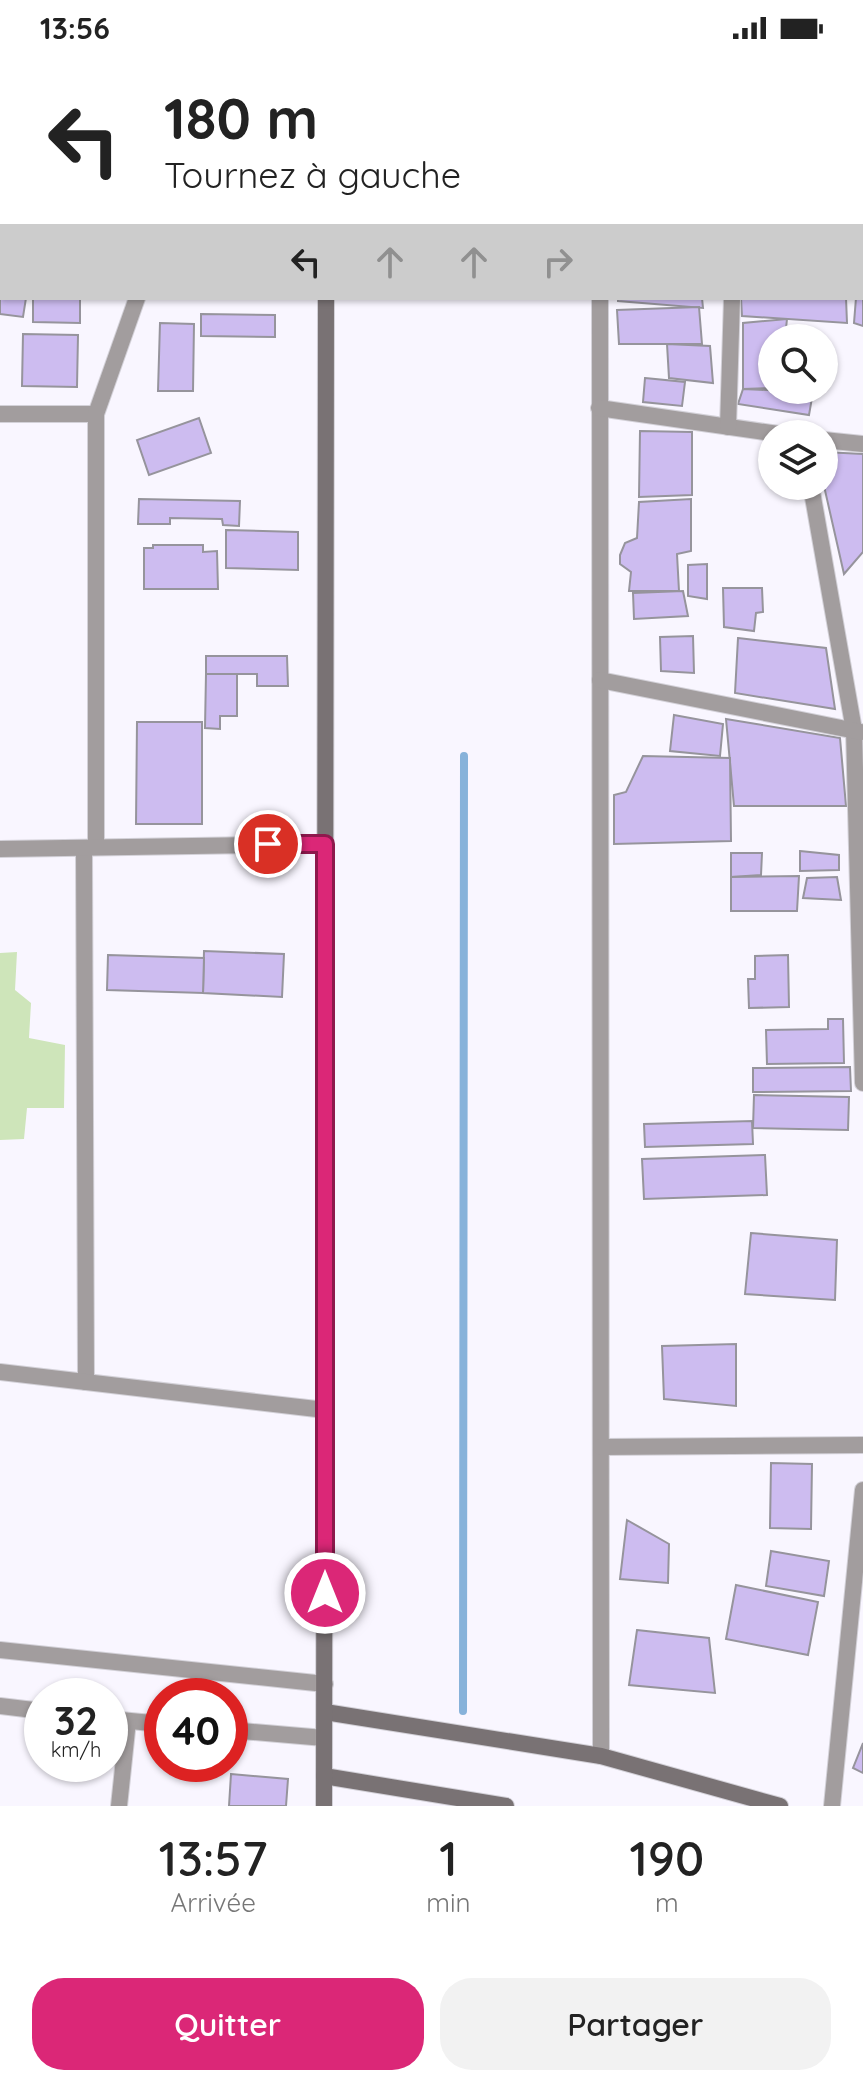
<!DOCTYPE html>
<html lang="fr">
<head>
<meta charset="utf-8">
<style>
  body { margin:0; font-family:Quicksand,sans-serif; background:#f2f2f2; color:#222; height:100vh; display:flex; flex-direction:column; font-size:30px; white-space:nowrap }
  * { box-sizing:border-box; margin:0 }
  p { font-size:26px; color:#767676 }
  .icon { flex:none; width:44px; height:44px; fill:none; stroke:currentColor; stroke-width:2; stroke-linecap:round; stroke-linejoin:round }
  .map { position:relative; height:1750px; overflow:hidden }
  .drawer { display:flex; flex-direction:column; background:#fff; flex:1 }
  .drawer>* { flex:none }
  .top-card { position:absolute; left:0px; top:0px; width:864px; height:244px; box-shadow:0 2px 6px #0004; background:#fff; color:#222; overflow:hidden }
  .buttons { position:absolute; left:758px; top:268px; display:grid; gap:16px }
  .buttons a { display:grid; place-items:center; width:80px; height:80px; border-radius:50%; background:#fff; box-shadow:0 2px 6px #0004; font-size:40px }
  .speed { position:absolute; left:24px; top:1622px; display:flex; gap:16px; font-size:40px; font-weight:700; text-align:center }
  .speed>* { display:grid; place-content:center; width:104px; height:104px; border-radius:50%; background:#fff; box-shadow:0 2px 6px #0004; line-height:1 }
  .speed small { font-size:20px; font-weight:400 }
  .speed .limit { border:12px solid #d22; background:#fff; color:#111 }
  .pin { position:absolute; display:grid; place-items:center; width:68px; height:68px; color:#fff; margin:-34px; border:4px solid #fff; border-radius:50%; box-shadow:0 2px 8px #0007 }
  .me { position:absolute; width:88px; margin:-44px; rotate:0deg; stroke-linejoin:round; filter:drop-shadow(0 0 6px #0008) }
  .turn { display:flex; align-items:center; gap:28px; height:168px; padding:0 32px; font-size:36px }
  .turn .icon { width:104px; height:104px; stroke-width:2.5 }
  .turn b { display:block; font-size:56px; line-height:68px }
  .lanes { display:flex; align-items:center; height:76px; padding:0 32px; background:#0003; justify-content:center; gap:40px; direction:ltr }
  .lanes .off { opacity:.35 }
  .eta { display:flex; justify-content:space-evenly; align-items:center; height:136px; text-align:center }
  .eta b { font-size:48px; font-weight:600; line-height:56px }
  .primary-button { display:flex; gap:16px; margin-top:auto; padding:16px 32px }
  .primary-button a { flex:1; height:92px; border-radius:32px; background:#db2777; color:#fff; font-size:32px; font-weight:600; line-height:92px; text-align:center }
  .primary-button a+a { background:#f2f2f2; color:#222 }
  .status { display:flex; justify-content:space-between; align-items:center; height:56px; padding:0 40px; background:#fff; direction:ltr }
  .status svg { height:22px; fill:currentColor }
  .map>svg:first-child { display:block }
  .green { fill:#cee5ba }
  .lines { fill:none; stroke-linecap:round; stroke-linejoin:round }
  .stream { stroke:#87b2da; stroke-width:8 }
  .building { fill:#cdbcf0; stroke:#96949c; stroke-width:2 }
  .street-casing { stroke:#d3d1d8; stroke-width:18 }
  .secondary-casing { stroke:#d3d1d8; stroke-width:18 }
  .street { stroke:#a29d9e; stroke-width:16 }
  .secondary { stroke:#797274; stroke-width:16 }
  .route-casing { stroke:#8e194d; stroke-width:20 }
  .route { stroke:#db2777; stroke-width:14 }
</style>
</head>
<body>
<div class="status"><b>13:56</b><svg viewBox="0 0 49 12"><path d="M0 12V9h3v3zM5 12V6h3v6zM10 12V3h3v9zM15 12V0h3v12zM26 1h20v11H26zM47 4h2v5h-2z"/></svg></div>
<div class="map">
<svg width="863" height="1750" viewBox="0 0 863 1750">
  <rect width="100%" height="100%" fill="#f9f6ff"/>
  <polygon class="green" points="17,896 15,934 31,947 29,982 65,989 64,1052 27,1052 24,1083 0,1084 0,897"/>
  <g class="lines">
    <polyline class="stream" points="463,1655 464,700"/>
  </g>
  <g class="building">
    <polygon points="0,228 2,242 26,242 23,261 0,258"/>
    <polygon points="863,241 863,270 854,267 856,242"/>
    <polygon points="33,242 80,242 80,267 33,266"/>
    <polygon points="618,242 702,242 703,252 618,245"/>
    <polygon points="741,242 846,242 847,267 742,260"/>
    <polygon points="699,251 702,288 619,288 617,254"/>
    <polygon points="201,258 275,259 275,281 201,280"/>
    <polygon points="787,263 785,282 772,282 772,332 743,333 743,267"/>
    <polygon points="160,267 194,268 193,335 158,335"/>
    <polygon points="23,278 78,279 77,331 22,330"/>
    <polygon points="667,288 710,290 713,327 669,322"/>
    <polygon points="645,322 685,326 682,350 643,346"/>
    <polygon points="743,333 813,336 809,359 738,348"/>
    <polygon points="199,362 211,397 149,419 137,384"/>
    <polygon points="640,375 692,376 692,439 639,441"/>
    <polygon points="824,396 863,398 863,496 844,518 824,430"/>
    <polygon points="139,443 240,445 239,470 223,469 222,463 170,462 170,468 138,468"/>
    <polygon points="691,443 691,495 677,498 679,535 629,535 631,516 620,508 620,499 625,487 637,482 639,446"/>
    <polygon points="226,474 298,476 298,514 226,512"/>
    <polygon points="153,489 203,489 203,496 217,495 218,533 144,533 144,492 153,492"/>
    <polygon points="707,508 707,543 688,540 688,509"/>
    <polygon points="723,532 762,532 763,556 756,557 754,575 724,571"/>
    <polygon points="683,535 688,560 634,563 633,537"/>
    <polygon points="693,580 694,617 661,615 660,581"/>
    <polygon points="738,582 826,592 835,653 735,637"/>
    <polygon points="206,600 287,600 288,630 257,630 257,618 206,618"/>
    <polygon points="206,618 237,618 237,660 220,660 220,673 205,672"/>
    <polygon points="674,659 723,668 720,700 670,695"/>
    <polygon points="726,663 840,682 846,750 734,750"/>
    <polygon points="137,666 202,666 202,768 136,768"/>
    <polygon points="643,700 730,702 731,785 614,788 614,739 626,736"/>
    <polygon points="800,795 839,799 839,814 800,815"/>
    <polygon points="731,797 762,797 761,819 731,821"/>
    <polygon points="799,820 797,855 731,855 731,821"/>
    <polygon points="837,821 841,844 803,842 807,822"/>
    <polygon points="204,895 284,898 282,941 203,937"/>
    <polygon points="108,899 204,902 203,937 107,934"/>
    <polygon points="788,899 789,951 749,952 748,923 755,923 755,900"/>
    <polygon points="828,963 843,963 844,1007 767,1008 766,974 828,973"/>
    <polygon points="850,1011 851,1035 753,1036 753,1012"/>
    <polygon points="754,1039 849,1041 848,1074 753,1072"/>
    <polygon points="752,1065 753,1088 645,1091 644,1068"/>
    <polygon points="765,1099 767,1139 644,1143 642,1103"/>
    <polygon points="751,1177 837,1184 835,1244 745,1238"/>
    <polygon points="736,1288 736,1350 664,1343 662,1290"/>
    <polygon points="771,1407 812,1408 811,1473 770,1472"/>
    <polygon points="627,1464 669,1488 668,1527 620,1523"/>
    <polygon points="771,1495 829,1505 824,1540 766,1530"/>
    <polygon points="736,1529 818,1546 808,1599 726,1583"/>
    <polygon points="637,1574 709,1582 715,1637 629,1629"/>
    <polygon points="863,1687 863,1717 853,1712"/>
    <polygon points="231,1718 288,1723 286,1750 229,1750"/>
  </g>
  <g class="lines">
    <defs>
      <g id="street">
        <polyline points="602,0 602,2"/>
        <polyline points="0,32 2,32"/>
        <polyline points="862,55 863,55"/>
        <polyline points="0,185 2,185"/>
        <polyline points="600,242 601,1700"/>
        <polyline points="599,352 778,378"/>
        <polyline points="0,358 96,358"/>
        <polyline points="728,371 732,242"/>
        <polyline points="824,384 863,388"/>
        <polyline points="811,430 854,674 863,1027"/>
        <polyline points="600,624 861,676"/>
        <polyline points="96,790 96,358 137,242"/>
        <polyline points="84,792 86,1326"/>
        <polyline points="0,793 325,788"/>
        <polyline points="0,1316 325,1354"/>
        <polyline points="601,1391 863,1389"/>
        <polyline points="0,1594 325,1628"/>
        <polyline points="0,1650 42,1655"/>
        <polyline points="110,1663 162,1668"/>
        <polyline points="230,1674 324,1682"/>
        <polyline points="119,1750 128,1665"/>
        <polyline points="832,1750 863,1434"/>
      </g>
      <g id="secondary">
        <polyline points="326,0 326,2"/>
        <polyline points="325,1656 601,1700 780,1750"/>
        <polyline points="324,1720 506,1750"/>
        <polyline points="324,1750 326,242"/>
      </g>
    </defs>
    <use href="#street" class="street-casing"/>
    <use href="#secondary" class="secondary-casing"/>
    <use href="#street" class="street"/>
    <use href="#secondary" class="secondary"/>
  </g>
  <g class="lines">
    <defs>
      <polyline id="route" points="268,788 325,788 325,1537"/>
    </defs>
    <use href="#route" class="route-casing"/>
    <use href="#route" class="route"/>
  </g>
</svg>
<div class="buttons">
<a><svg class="icon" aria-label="search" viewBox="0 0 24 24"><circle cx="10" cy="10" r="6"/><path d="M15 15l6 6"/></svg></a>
<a><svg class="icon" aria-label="layers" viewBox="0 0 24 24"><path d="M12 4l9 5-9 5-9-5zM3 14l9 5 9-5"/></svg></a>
</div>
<div class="speed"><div>32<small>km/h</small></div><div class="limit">40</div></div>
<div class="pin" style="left:268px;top:788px;background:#d93025"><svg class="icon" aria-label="arrive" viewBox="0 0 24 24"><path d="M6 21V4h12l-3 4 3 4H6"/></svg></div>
<svg class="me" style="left:325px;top:1537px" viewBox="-20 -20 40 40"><circle r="17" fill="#db2777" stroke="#fff" stroke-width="3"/><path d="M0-11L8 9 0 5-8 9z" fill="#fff"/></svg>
<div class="top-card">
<div class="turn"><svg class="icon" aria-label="left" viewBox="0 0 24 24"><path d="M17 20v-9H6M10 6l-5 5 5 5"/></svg><div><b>180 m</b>Tournez à gauche</div></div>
<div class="lanes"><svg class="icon" aria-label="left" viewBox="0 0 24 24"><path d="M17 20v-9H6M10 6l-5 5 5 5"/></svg><svg class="icon off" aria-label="ahead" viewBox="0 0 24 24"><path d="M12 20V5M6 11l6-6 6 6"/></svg><svg class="icon off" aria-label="ahead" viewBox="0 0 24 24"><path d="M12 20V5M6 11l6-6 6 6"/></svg><svg class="icon off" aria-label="right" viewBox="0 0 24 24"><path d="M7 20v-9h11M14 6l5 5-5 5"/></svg></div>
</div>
</div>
<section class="drawer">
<div class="eta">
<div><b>13:57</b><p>Arrivée</p></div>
<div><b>1</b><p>min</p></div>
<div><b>190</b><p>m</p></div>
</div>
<div class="primary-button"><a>Quitter</a><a>Partager</a></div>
</section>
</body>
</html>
